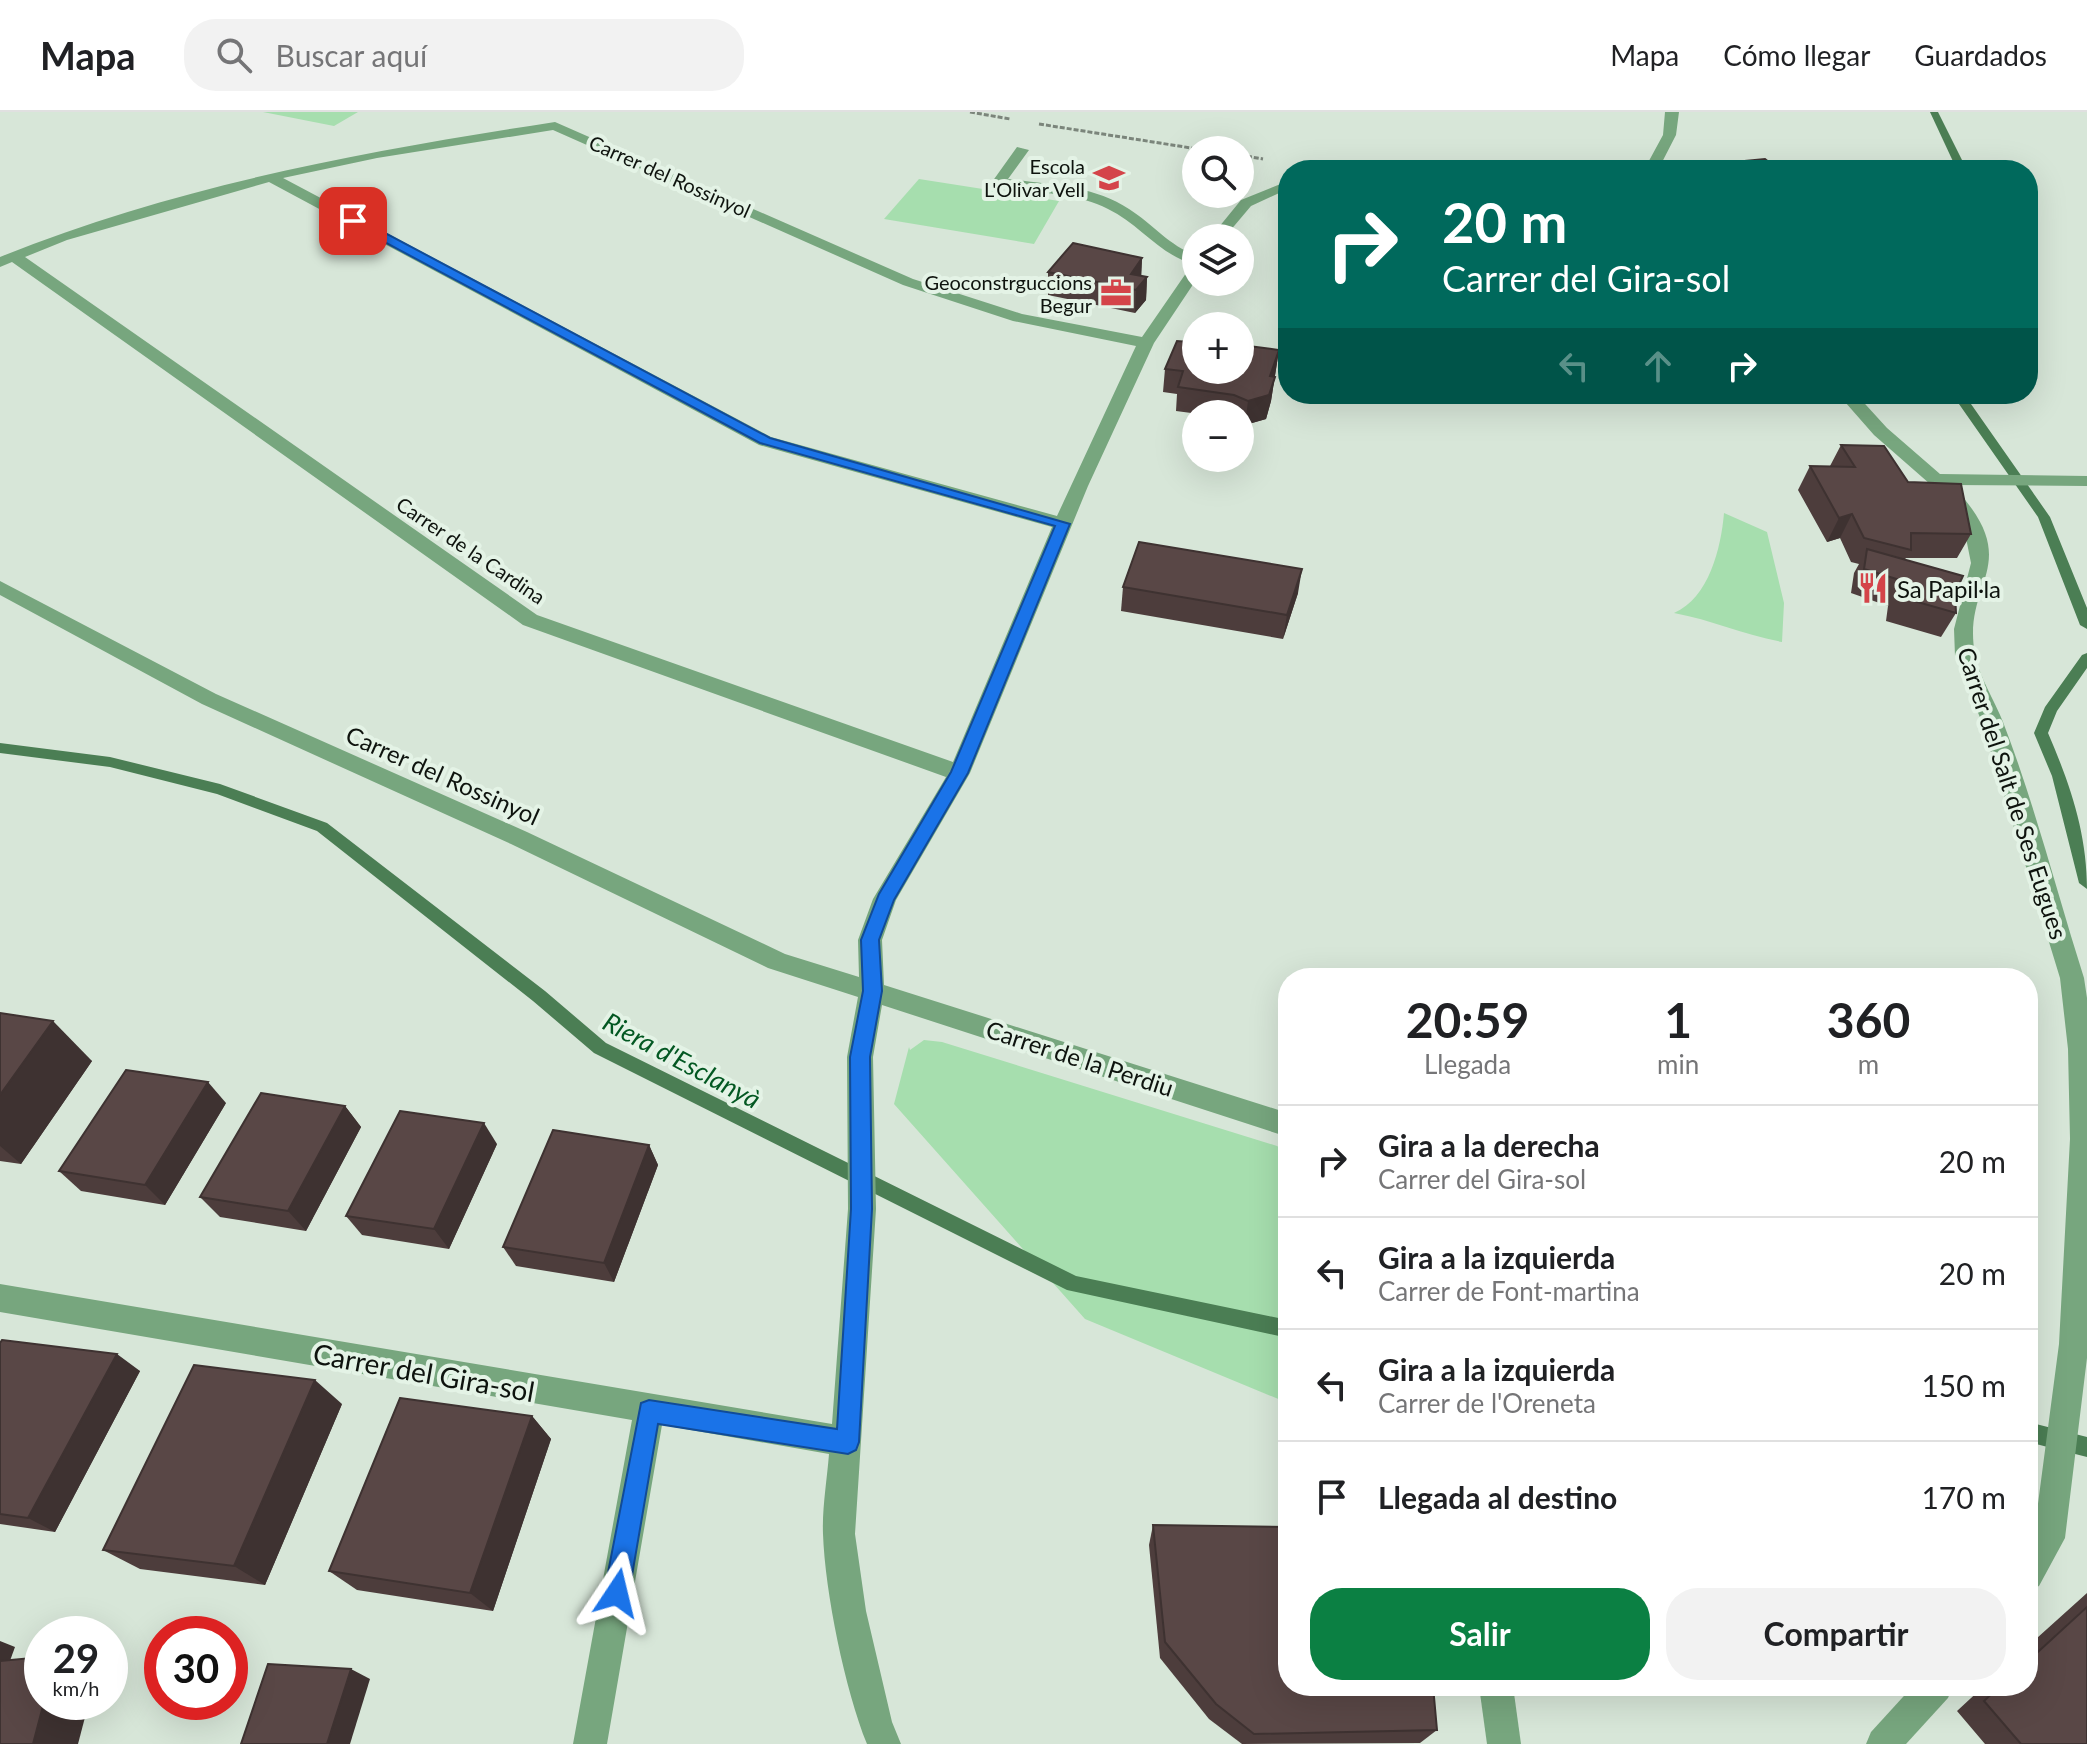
<!DOCTYPE html>
<html lang="es">
<head>
<meta charset="utf-8">
<style>
  body { margin:0; font-family:Lato,sans-serif; background:#f2f2f2; color:#202124; height:100vh; display:flex; flex-direction:column; font-size:30px; white-space:nowrap }
  * { box-sizing:border-box; margin:0 }
  p { font-size:26px; color:#757577 }
  .icon { flex:none; width:44px; height:44px; fill:none; stroke:currentColor; stroke-width:2; stroke-linecap:round; stroke-linejoin:round }
  .map { position:relative; flex:1; overflow:hidden }
  .details { position:absolute; left:1278px; top:856px; width:760px; height:728px; display:flex; flex-direction:column; background:#fff; border-radius:32px; box-shadow:0 8px 32px #0002 }
  .details>* { flex:none }
  .top-card { position:absolute; left:1278px; top:48px; width:760px; height:244px; border-radius:32px; box-shadow:0 8px 32px #0002; background:#00695c; color:#fff; overflow:hidden }
  .fabs { position:absolute; left:1182px; top:24px; display:grid; gap:16px }
  .fabs a { display:grid; place-items:center; width:72px; height:72px; border-radius:50%; background:#fff; box-shadow:0 8px 32px #0002; font-size:40px }
  .speed { position:absolute; left:24px; top:1504px; display:flex; gap:16px; font-size:40px; font-weight:700; text-align:center }
  .speed>* { display:grid; place-content:center; width:104px; height:104px; border-radius:50%; background:#fff; box-shadow:0 8px 32px #0002; line-height:1 }
  .speed small { font-size:20px; font-weight:400 }
  .speed .limit { border:12px solid #d22; background:#fff; color:#111 }
  .pin { position:absolute; display:grid; place-items:center; width:68px; height:68px; color:#fff; margin:-34px; border-radius:16px; box-shadow:0 4px 12px #0006 }
  .me { position:absolute; width:88px; margin:-44px; rotate:10deg; stroke-linejoin:round; filter:drop-shadow(0 0 6px #0008) }
  .turn { display:flex; align-items:center; gap:28px; height:168px; padding:0 32px; font-size:36px }
  .turn .icon { width:104px; height:104px; stroke-width:2.5 }
  .turn b { display:block; font-size:56px; line-height:68px }
  .lanes { display:flex; align-items:center; height:76px; padding:0 32px; background:#0003; justify-content:center; gap:40px; direction:ltr }
  .lanes .off { opacity:.35 }
  .eta { display:flex; justify-content:space-evenly; align-items:center; height:136px; text-align:center }
  .eta b { font-size:48px; font-weight:700; line-height:56px }
  .cta { display:flex; gap:16px; margin-top:auto; padding:16px 32px }
  .cta a { flex:1; height:92px; border-radius:32px; background:#0b8043; color:#fff; font-size:32px; font-weight:700; line-height:92px; text-align:center }
  .cta a+a { background:#f2f2f2; color:#202124 }
  ul { padding:0; list-style:none }
  li { display:flex; align-items:center; gap:24px; height:112px; padding:0 32px; border-top:2px solid #e0e0e0 }
  li div { flex:1 }
  li b { display:block; font-size:30px }
  li em { font-style:normal }
  header { display:flex; align-items:center; gap:48px; box-sizing:border-box; height:112px; padding:0 40px; background:#fff; border-bottom:2px solid #e0e0e0 }
  header strong { font-size:38px }
  nav { display:flex; gap:44px; margin-inline-start:auto; font-size:28px }
  .search { width:560px; height:72px; background:#f2f2f2; display:flex; align-items:center; gap:20px; box-sizing:border-box; padding:0 28px; border-radius:32px; color:#757577; font-size:30px }
  .map>svg:first-child { display:block }
  .green { fill:#a6deae }
  .lines { fill:none; stroke-linecap:round; stroke-linejoin:round }
  .stream { fill:#4b7e54; fill-rule:evenodd }
  .path { stroke:#7b857b; stroke-width:3; stroke-dasharray:5 2; stroke-linecap:butt }
  .lane { fill:#77a67e; fill-rule:evenodd }
  .street { fill:#77a67e; fill-rule:evenodd }
  .wall { fill:#4d3d3c }
  .shaded-wall { fill:#3e3231 }
  .building { fill:#594746; stroke:#3e3231; stroke-width:2 }
  .route { fill:#1a73e8; stroke:#114b97; stroke-width:2 }
  .labels { text-anchor:middle; dominant-baseline:central; stroke-width:8; stroke-linejoin:round; paint-order:stroke }
  .far-poi-label { font-size:20px; fill:#0e130e; stroke:#e4f3e6; text-anchor:end }
  .far-street-label { font-size:20px; fill:#0e130e; stroke:#e4f3e6 }
  .poi-label { font-size:24px; fill:#0e130e; stroke:#e4f3e6; text-anchor:start }
  .street-label { font-size:24px; fill:#0e130e; stroke:#e4f3e6 }
  .water-label { font-size:26px; font-style:italic; fill:#035822; stroke:#e4f3e6 }
  .near-street-label { font-size:28px; fill:#0e130e; stroke:#e4f3e6 }
</style>
</head>
<body>
<header>
<strong>Mapa</strong>
<div class="search"><svg class="icon" aria-label="search" viewBox="0 0 24 24"><circle cx="10" cy="10" r="6"/><path d="M15 15l6 6"/></svg>Buscar aquí</div>
<nav><a>Mapa</a><a>Cómo llegar</a><a>Guardados</a></nav>
</header>
<div class="map">
<svg width="2087" height="1632" viewBox="0 0 2087 1632">
  <rect width="100%" height="100%" fill="#d7e6d8"/>
  <g class="green">
    <polygon points="263,0 358,0 334,14"/>
    <polygon points="919,67 1059,89 1034,132 884,107"/>
    <path d="M1724,401L1767,420L1784,491L1782,530C1744,523 1712,508 1674,501C1709,486 1721,436 1724,401Z"/>
    <polygon points="924,928 942,930 1277,1034 1288,1041 1288,1291 1085,1207 894,992 909,935 910,938"/>
  </g>
  <g class="lines">
    <g class="stream">
      <polygon points="1930,0 1938,0 1967,58 1957,58"/>
      <polygon points="1952,282 1964,282 2050,405 2087,496 2087,517 2080,513 2038,405"/>
      <path d="M2087,541V556L2057,599L2048,621C2070,672 2087,721 2087,777L2079,771L2052,664L2034,621L2045,595L2082,543Z"/>
      <polygon points="0,631 110,645 220,672 327,711 545,879 606,931 1076,1164 1288,1208 1288,1226 1067,1178 594,941 533,889 317,719 217,682 110,655 0,641"/>
      <polygon points="2028,1310 2087,1325 2087,1345 2028,1330"/>
    </g>
    <g class="path">
      <polyline points="970,0 1010,7"/>
      <polyline points="1039,12 1204,38"/>
      <polyline points="1240,43 1263,47"/>
      <polyline points="1308,53 1339,58"/>
    </g>
    <path class="lane" d="M1017,35L1029,38L1008,67C1049,72 1095,74 1129,97C1153,112 1169,134 1196,143V153C1159,143 1141,113 1108,97C1072,79 1032,82 994,73L992,70Z"/>
    <g class="street">
      <polygon points="1665,0 1679,0 1676,23 1658,58 1644,58 1663,23"/>
      <path d="M555,10L913,167L1022,202L1142,225L1191,154L1196,152V168L1154,231L1088,374L970,661L896,788L882,828L884,873L1288,1001V1025L882,893L873,945L876,1097L855,1422L866,1499L892,1610L901,1632H867C845,1578 825,1480 823,1422C822,1396 827,1368 829,1342L662,1313L607,1632H573L632,1308L0,1200V1172L832,1312L848,1097L847,945L858,885L768,856L511,732L202,592L0,483V469L216,582L527,720L785,842L859,865L858,828L873,787L946,665L523,513L12,150L0,155V145C177,73 367,39 555,10ZM553,18L903,173L1013,209L1136,234L1057,404L771,325L283,66L377,46ZM269,70L759,333L1052,415L953,650L537,503L25,145L67,128Z"/>
      <polygon points="1288,69 1288,77 1251,94 1224,126 1210,126 1241,88"/>
      <path d="M1838,282H1856L1887,316L1940,362L2087,364V374L1952,373C2028,453 1961,468 1975,542C1980,567 1994,587 2003,610C2035,693 2057,781 2084,866L2087,886V1246L2065,1426L2039,1474L2028,1479V1432L2034,1422L2059,1232L2070,1027L2068,937L2060,866L1981,608L1955,544L1954,517L1971,451L1964,416L1938,379L1874,323Z"/>
      <polygon points="1479,1574 1513,1574 1521,1632 1487,1632"/>
      <polygon points="1913,1574 1953,1574 1948,1586 1906,1632 1866,1632 1871,1620"/>
    </g>
  </g>
  <g class="wall">
    <polygon points="1723,51 1779,58 1720,58"/>
    <polygon points="1142,146 1141,164 1147,165 1146,188 1135,201 1048,183 1048,160"/>
    <polygon points="1279,238 1271,289 1266,307 1245,313 1240,311 1240,302 1199,302 1176,299 1177,282 1163,280 1165,257"/>
    <polygon points="1841,333 1908,370 1971,422 1957,446 1906,446 1905,447 1955,481 1956,501 1941,525 1886,509 1888,494 1851,481 1854,461 1859,452 1851,450 1840,426 1827,430 1798,378 1810,354 1830,354"/>
    <polygon points="1123,475 1298,481 1283,527 1121,499"/>
    <polygon points="0,901 92,949 21,1052 0,1049"/>
    <polygon points="226,991 165,1093 81,1079 59,1059"/>
    <polygon points="345,994 361,1015 306,1119 220,1105 200,1085"/>
    <polygon points="497,1032 449,1137 362,1123 346,1104"/>
    <polygon points="649,1033 658,1053 614,1170 516,1154 503,1135"/>
    <polygon points="0,1231 140,1259 55,1420 0,1412"/>
    <polygon points="342,1292 265,1473 140,1457 103,1438"/>
    <polygon points="532,1304 551,1327 493,1499 357,1478 329,1459"/>
    <polygon points="1153,1413 1437,1618 1420,1631 1242,1632 1209,1607 1160,1546 1149,1433"/>
    <polygon points="2087,1481 2087,1632 1985,1632 1957,1599 1984,1574 2028,1574 2028,1534"/>
  </g>
  <g class="shaded-wall">
    <polygon points="1142,146 1141,169 1131,162"/>
    <polygon points="1147,165 1146,188 1135,201 1136,178"/>
    <polygon points="1279,238 1271,289 1266,307 1245,313 1248,289 1270,264"/>
    <polygon points="1852,402 1840,426 1827,430 1839,406"/>
    <polygon points="1302,457 1298,481 1283,527 1287,503"/>
    <polygon points="53,909 92,949 21,1052 0,1034 0,983"/>
    <polygon points="208,970 226,991 165,1093 145,1073"/>
    <polygon points="345,994 361,1015 306,1119 288,1099"/>
    <polygon points="484,1011 497,1032 449,1137 434,1117"/>
    <polygon points="649,1033 658,1053 614,1170 604,1151"/>
    <polygon points="117,1242 140,1259 55,1420 28,1406"/>
    <polygon points="315,1268 342,1292 265,1473 234,1454"/>
    <polygon points="532,1304 551,1327 493,1499 470,1481"/>
    <polygon points="0,1529 15,1535 3,1568 0,1567"/>
    <polygon points="351,1557 370,1567 350,1632 327,1632"/>
    <polygon points="44,1590 89,1590 78,1632 33,1632"/>
  </g>
  <g class="building">
    <polygon points="1765,47 1779,58 1731,58 1723,51"/>
    <polygon points="1073,131 1142,146 1131,162 1147,165 1136,178 1048,160"/>
    <polygon points="1193,226 1196,226 1196,258 1240,258 1240,233 1279,238 1270,264 1275,265 1269,283 1248,289 1234,283 1178,275 1183,259 1165,257 1177,229 1190,230"/>
    <polygon points="1841,333 1884,334 1908,370 1961,372 1971,422 1911,421 1911,438 1864,426 1852,402 1839,406 1810,354 1855,355"/>
    <polygon points="1139,430 1302,457 1287,503 1123,475"/>
    <polygon points="1867,437 1963,464 1955,481 1956,501 1900,485 1903,469 1864,457"/>
    <polygon points="0,901 53,909 0,983"/>
    <polygon points="126,958 208,970 145,1073 59,1059"/>
    <polygon points="261,981 345,994 288,1099 200,1085"/>
    <polygon points="400,999 484,1011 434,1117 346,1104"/>
    <polygon points="553,1018 649,1033 604,1151 503,1135"/>
    <polygon points="2,1228 117,1242 28,1406 0,1402 0,1231"/>
    <polygon points="194,1253 315,1268 234,1454 103,1438"/>
    <polygon points="400,1286 532,1304 470,1481 329,1459"/>
    <polygon points="1153,1413 1288,1415 1288,1574 1433,1574 1437,1618 1254,1622 1216,1592 1165,1530"/>
    <polygon points="2087,1495 2087,1632 2021,1632 1984,1589 2000,1574 2028,1574 2028,1549"/>
    <polygon points="42,1545 42,1590 44,1590 33,1632 0,1632 0,1549"/>
    <polygon points="268,1552 351,1557 327,1632 241,1632"/>
  </g>
  <polygon class="route" points="349,106 357,106 770,326 1070,412 968,661 894,788 879,828 882,879 870,945 872,1097 859,1330 856,1338 848,1342 658,1312 629,1481 626,1489 617,1493 608,1489 604,1481 641,1291 649,1288 837,1317 851,1097 850,945 863,879 861,828 879,782 951,660 1055,414 760,331 349,111"/>
  <defs>
    <symbol id="school-bare" viewBox="-9 -9 18 18"><path d="M0-5L7-2L0 1L-7-2ZM-4 1L0 2.5L4 1V4Q0 6-4 4Z" fill="#d44449" stroke="#e4f3e6" stroke-width="2.5" paint-order="stroke"/></symbol>
    <symbol id="office-bare" viewBox="-9 -9 18 18"><path d="M-6-3h4V-5.5h4V-3h4V5H-6ZM-1-4.5V-3h2v-1.5ZM-6 0V1H6V0Z" fill="#d44449" stroke="#e4f3e6" stroke-width="2.5" paint-order="stroke"/></symbol>
    <symbol id="restaurant-bare" viewBox="-9 -9 18 18"><path d="M-5-6h1v4h1v-4h1v4h1v-4h1v5L-1.5 .5V6h-2V.5L-5-1ZM5-6V6H3V1.5H1.5Q1.5-4 5-6Z" fill="#d44449" stroke="#e4f3e6" stroke-width="2.5" paint-order="stroke"/></symbol>
  </defs>
  <g fill-rule="evenodd">
    <use href="#school-bare" x="1087" y="44" width="44" height="44"/>
    <use href="#office-bare" x="1094" y="159" width="44" height="44"/>
    <use href="#restaurant-bare" x="1851" y="454" width="44" height="44"/>
  </g>
  <g class="labels">
    <g class="far-poi-label">
      <text x="1085" y="54">Escola<tspan x="1085" dy="23">L'Olivar Vell</tspan></text>
      <text x="1092" y="170">Geoconstrguccions<tspan x="1092" dy="23">Begur</tspan></text>
    </g>
    <g class="far-street-label">
      <text transform="translate(670 64) rotate(24)">Carrer del Rossinyol</text>
      <text transform="translate(471 438) rotate(34)">Carrer de la Cardina</text>
    </g>
    <g class="poi-label">
      <text x="1897" y="476">Sa Papil·la</text>
    </g>
    <g class="street-label">
      <text transform="translate(443 663) rotate(24)">Carrer del Rossinyol</text>
      <text transform="translate(2013 681) rotate(72)">Carrer del Salt de Ses Eugues</text>
      <text transform="translate(1080 946) rotate(18)">Carrer de la Perdiu</text>
    </g>
    <g class="water-label">
      <text transform="translate(682 948) rotate(28)">Riera d'Esclanyà</text>
    </g>
    <g class="near-street-label">
      <text transform="translate(424 1260) rotate(10)">Carrer del Gira-sol</text>
    </g>
  </g>
</svg>
<div class="fabs">
<a><svg class="icon" aria-label="search" viewBox="0 0 24 24"><circle cx="10" cy="10" r="6"/><path d="M15 15l6 6"/></svg></a>
<a><svg class="icon" aria-label="layers" viewBox="0 0 24 24"><path d="M12 4l9 5-9 5-9-5zM3 14l9 5 9-5"/></svg></a>
<a>+</a>
<a>−</a>
</div>
<div class="speed"><div>29<small>km/h</small></div><div class="limit">30</div></div>
<div class="pin" style="left:353px;top:109px;background:#d93025"><svg class="icon" aria-label="arrive" viewBox="0 0 24 24"><path d="M6 21V4h12l-3 4 3 4H6"/></svg></div>
<svg class="me" style="left:617px;top:1481px" viewBox="-20 -20 40 40"><path d="M0-17L14 15 0 8-14 15z" fill="#1a73e8" stroke="#fff" stroke-width="4"/></svg>
<div class="top-card">
<div class="turn"><svg class="icon" aria-label="right" viewBox="0 0 24 24"><path d="M7 20v-9h11M14 6l5 5-5 5"/></svg><div><b>20 m</b>Carrer del Gira-sol</div></div>
<div class="lanes"><svg class="icon off" aria-label="left" viewBox="0 0 24 24"><path d="M17 20v-9H6M10 6l-5 5 5 5"/></svg><svg class="icon off" aria-label="ahead" viewBox="0 0 24 24"><path d="M12 20V5M6 11l6-6 6 6"/></svg><svg class="icon" aria-label="right" viewBox="0 0 24 24"><path d="M7 20v-9h11M14 6l5 5-5 5"/></svg></div>
</div>
<section class="details">
<div class="eta">
<div><b>20:59</b><p>Llegada</p></div>
<div><b>1</b><p>min</p></div>
<div><b>360</b><p>m</p></div>
</div>
<ul>
<li><svg class="icon" aria-label="right" viewBox="0 0 24 24"><path d="M7 20v-9h11M14 6l5 5-5 5"/></svg><div><b>Gira a la derecha</b><p>Carrer del Gira-sol</p></div><em>20 m</em></li>
<li><svg class="icon" aria-label="left" viewBox="0 0 24 24"><path d="M17 20v-9H6M10 6l-5 5 5 5"/></svg><div><b>Gira a la izquierda</b><p>Carrer de Font-martina</p></div><em>20 m</em></li>
<li><svg class="icon" aria-label="left" viewBox="0 0 24 24"><path d="M17 20v-9H6M10 6l-5 5 5 5"/></svg><div><b>Gira a la izquierda</b><p>Carrer de l'Oreneta</p></div><em>150 m</em></li>
<li><svg class="icon" aria-label="arrive" viewBox="0 0 24 24"><path d="M6 21V4h12l-3 4 3 4H6"/></svg><div><b>Llegada al destino</b></div><em>170 m</em></li>
</ul>
<div class="cta"><a>Salir</a><a>Compartir</a></div>
</section>
</div>
</body>
</html>
